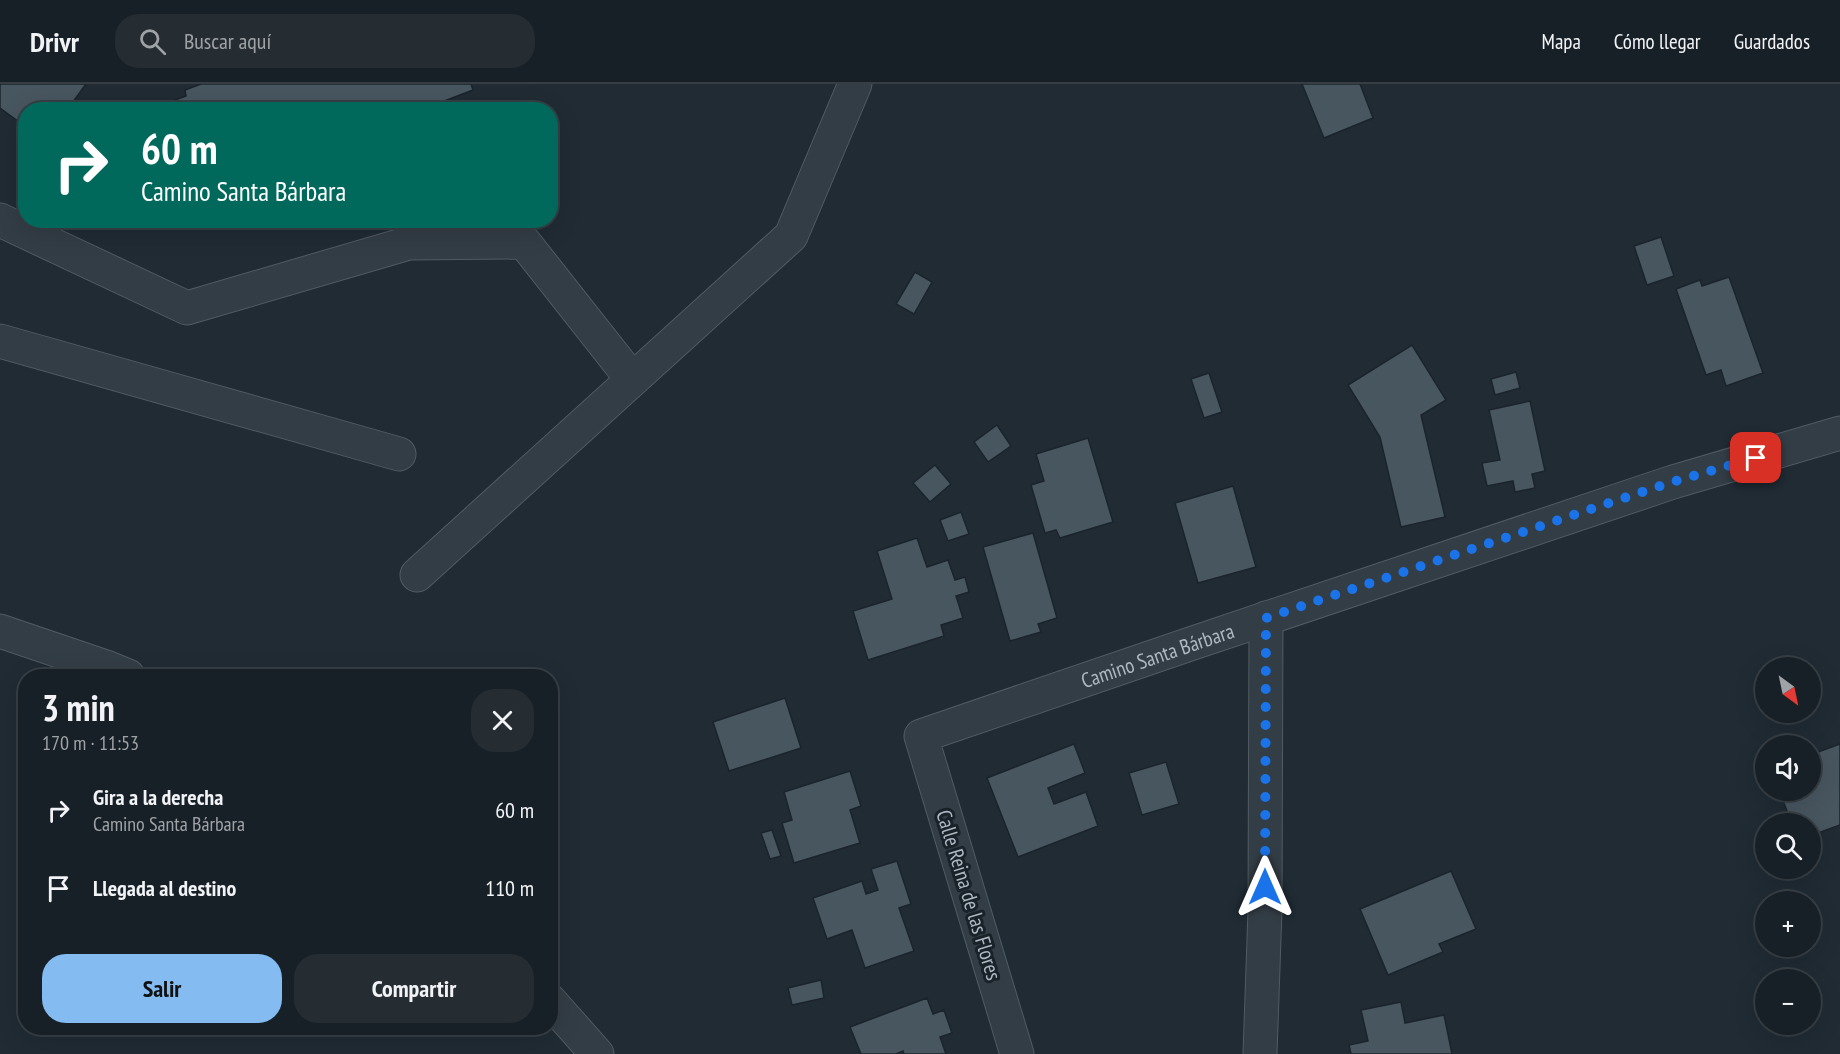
<!DOCTYPE html>
<html lang="es">
<head>
<meta charset="utf-8">
<style>
  body { margin:0; font-family:"PT Sans Narrow",sans-serif; background:#252d33; color:#f1f3f6; height:100vh; display:flex; flex-direction:column; font-size:22px; white-space:nowrap }
  * { box-sizing:border-box; margin:0 }
  p { font-size:20px; color:#9fa3a7 }
  .icon { flex:none; width:33px; height:33px; fill:none; stroke:currentColor; stroke-width:2; stroke-linecap:round; stroke-linejoin:round }
  .map { position:relative; flex:1; overflow:hidden }
  .sheet { position:absolute; left:18px; top:585px; width:540px; height:366px; display:flex; flex-direction:column; background:#182027; border-radius:24px; box-shadow:0 6px 24px #0002,0 0 0 2px #363e44 }
  .sheet>* { flex:none }
  .top-card { position:absolute; left:18px; top:18px; width:540px; height:126px; border-radius:24px; box-shadow:0 6px 24px #0002,0 0 0 2px #363e44; background:#00695c; color:#fff; overflow:hidden }
  .needle { width:39px; rotate:147deg }
  .tools { position:absolute; left:1755px; top:573px; display:grid; gap:12px }
  .tools a { display:grid; place-items:center; width:66px; height:66px; border-radius:50%; background:#182027; box-shadow:0 6px 24px #0002,0 0 0 2px #363e44; font-size:30px }
  .pin { position:absolute; display:grid; place-items:center; width:51px; height:51px; color:#fff; margin:-26px; border-radius:12px; box-shadow:0 3px 9px #0006 }
  .me { position:absolute; width:66px; margin:-33px; rotate:0deg; stroke-linejoin:round; filter:drop-shadow(0 0 4px #0008) }
  .turn { display:flex; align-items:center; gap:21px; height:126px; padding:0 24px; font-size:27px }
  .turn .icon { width:78px; height:78px; stroke-width:2.5 }
  .turn b { display:block; font-size:42px; line-height:51px }
  .round { display:grid; place-items:center; flex:none; width:63px; height:63px; border-radius:24px; background:#252d33 }
  .headline { display:flex; align-items:center; justify-content:space-between; height:102px; padding:0 24px }
  h1 { font-size:36px; font-weight:600; line-height:45px }
  .action { display:flex; gap:12px; margin-top:auto; padding:12px 24px }
  .action a { flex:1; height:69px; border-radius:24px; background:#84bbf1; color:#111; font-size:24px; font-weight:600; line-height:69px; text-align:center }
  .action a+a { background:#252d33; color:#f1f3f6 }
  ul { padding:0; list-style:none }
  li { display:flex; align-items:center; gap:18px; height:78px; padding:0 24px }
  li div { flex:1 }
  li b { display:block; font-size:22px }
  li em { font-style:normal }
  header { display:flex; align-items:center; gap:36px; box-sizing:border-box; height:84px; padding:0 30px; background:#182027; border-bottom:2px solid #363e44 }
  header strong { font-size:28px }
  nav { display:flex; gap:33px; margin-inline-start:auto; font-size:21px }
  .search { width:420px; height:54px; background:#252d33; display:flex; align-items:center; gap:15px; box-sizing:border-box; padding:0 21px; border-radius:24px; color:#9fa3a7; font-size:22px }
  .map>svg:first-child { display:block }
  .building { fill:#485660; stroke:#1b242c; stroke-width:1.5 }
  .lines { fill:none; stroke-linecap:round; stroke-linejoin:round }
  .street-casing { stroke:#515b63; stroke-width:35 }
  .street { stroke:#333d45; stroke-width:33 }
  .route { stroke:#1a73e8; stroke-width:10; stroke-dasharray:0 18 }
  .labels { text-anchor:middle; dominant-baseline:central; stroke-width:6; stroke-linejoin:round; paint-order:stroke }
  .street-label { font-size:21px; fill:#adb8c2; stroke:#192229 }
</style>
</head>
<body>
<header>
<strong>Drivr</strong>
<div class="search"><svg class="icon" aria-label="search" viewBox="0 0 24 24"><circle cx="10" cy="10" r="6"/><path d="M15 15l6 6"/></svg>Buscar aquí</div>
<nav><a>Mapa</a><a>Cómo llegar</a><a>Guardados</a></nav>
</header>
<div class="map">
<svg width="1840" height="970" viewBox="0 0 1840 970">
  <rect width="100%" height="100%" fill="#202b34"/>
  <g class="building">
    <polygon points="0,0 86,0 67,26 26,26 26,43 0,24"/>
    <polygon points="201,0 471,0 473,6 421,26 161,26 159,22 186,12 185,6"/>
    <polygon points="1302,0 1360,0 1373,34 1324,54"/>
    <polygon points="1661,153 1674,192 1647,201 1634,162"/>
    <polygon points="915,188 932,198 914,230 896,220"/>
    <polygon points="1729,193 1763,289 1726,302 1721,286 1706,291 1676,205 1700,196 1702,202"/>
    <polygon points="1412,261 1446,316 1421,331 1445,433 1401,443 1380,353 1348,301"/>
    <polygon points="1516,288 1520,304 1495,311 1491,295"/>
    <polygon points="1209,289 1222,328 1204,334 1191,295"/>
    <polygon points="1530,317 1545,387 1532,390 1535,404 1515,408 1513,397 1487,402 1482,379 1500,376 1489,326"/>
    <polygon points="997,341 1011,362 988,378 974,358"/>
    <polygon points="1088,354 1113,438 1060,454 1056,446 1045,449 1031,401 1044,397 1036,370"/>
    <polygon points="935,381 951,400 930,418 913,399"/>
    <polygon points="1233,402 1256,483 1198,499 1175,419"/>
    <polygon points="961,428 969,450 948,457 940,436"/>
    <polygon points="1033,449 1057,534 1038,540 1041,548 1010,557 983,463"/>
    <polygon points="917,454 927,483 948,476 955,496 965,493 969,508 956,512 963,534 941,541 944,552 868,576 853,527 892,515 877,467"/>
    <polygon points="785,614 801,664 729,687 713,638"/>
    <polygon points="1074,660 1085,689 1048,704 1054,720 1086,708 1098,742 1018,773 987,694"/>
    <polygon points="1840,660 1840,741 1810,752 1810,740 1792,740 1782,714 1800,706 1810,706 1810,671"/>
    <polygon points="1166,678 1179,720 1142,731 1129,689"/>
    <polygon points="850,687 861,722 850,726 860,759 794,779 782,739 792,736 784,708"/>
    <polygon points="772,746 781,772 770,775 761,749"/>
    <polygon points="897,777 911,820 899,824 914,867 865,884 852,846 827,855 813,814 862,797 866,810 878,806 871,785"/>
    <polygon points="1451,787 1476,845 1439,860 1443,868 1388,891 1360,825"/>
    <polygon points="821,896 824,914 792,921 788,904"/>
    <polygon points="927,914 933,930 944,926 952,949 940,953 946,970 904,970 903,967 896,970 861,970 850,943"/>
    <polygon points="1401,918 1405,939 1444,931 1452,970 1351,970 1349,961 1368,957 1361,926"/>
  </g>
  <g class="lines">
    <defs>
      <g id="street">
        <polyline points="0,136 187,224 409,159 524,158 632,295"/>
        <polyline points="0,257 399,370"/>
        <polyline points="417,491 791,152 855,0"/>
        <polyline points="0,547 106,583 128,592"/>
        <polyline points="550,917 597,970"/>
        <path id="s1" d="M1017,970L921,652L1196,558L1673,398L1840,349"/>
        <polyline points="1260,970 1265,826 1266,534"/>
      </g>
    </defs>
    <use href="#street" class="street-casing"/>
    <use href="#street" class="street"/>
  </g>
  <g class="lines">
    <polyline class="route" points="1265,803 1266,534 1672,398 1756,374"/>
  </g>
  <g class="labels">
    <g class="street-label">
      <text stroke="none"><textPath href="#s1" startOffset="582">Camino Santa Bárbara</textPath></text>
      <text transform="translate(969 811) rotate(73)">Calle Reina de las Flores</text>
    </g>
  </g>
</svg>
<div class="tools">
<a><svg class="needle" viewBox="-14 -14 28 28"><path d="M0-13l5 13h-10z" fill="#e53935"/><path d="M0 13l5-13h-10z" fill="#9fa3a7"/></svg></a>
<a><svg class="icon" aria-label="sound" viewBox="0 0 24 24"><path d="M4 9h4l5-4v14l-5-4H4zM17 9q2 3 0 6"/></svg></a>
<a><svg class="icon" aria-label="search" viewBox="0 0 24 24"><circle cx="10" cy="10" r="6"/><path d="M15 15l6 6"/></svg></a>
<a>+</a>
<a>−</a>
</div>
<div class="pin" style="left:1756px;top:374px;background:#d93025"><svg class="icon" aria-label="arrive" viewBox="0 0 24 24"><path d="M6 21V4h12l-3 4 3 4H6"/></svg></div>
<svg class="me" style="left:1265px;top:803px" viewBox="-20 -20 40 40"><path d="M0-17L14 15 0 8-14 15z" fill="#1a73e8" stroke="#fff" stroke-width="4"/></svg>
<div class="top-card">
<div class="turn"><svg class="icon" aria-label="right" viewBox="0 0 24 24"><path d="M7 20v-9h11M14 6l5 5-5 5"/></svg><div><b>60 m</b>Camino Santa Bárbara</div></div>
</div>
<section class="sheet">
<div class="headline"><div><h1>3 min</h1><p>170 m · 11:53</p></div><a class="round"><svg class="icon" aria-label="close" viewBox="0 0 24 24"><path d="M6 6l12 12M18 6L6 18"/></svg></a></div>
<ul>
<li><svg class="icon" aria-label="right" viewBox="0 0 24 24"><path d="M7 20v-9h11M14 6l5 5-5 5"/></svg><div><b>Gira a la derecha</b><p>Camino Santa Bárbara</p></div><em>60 m</em></li>
<li><svg class="icon" aria-label="arrive" viewBox="0 0 24 24"><path d="M6 21V4h12l-3 4 3 4H6"/></svg><div><b>Llegada al destino</b></div><em>110 m</em></li>
</ul>
<div class="action"><a>Salir</a><a>Compartir</a></div>
</section>
</div>
</body>
</html>
